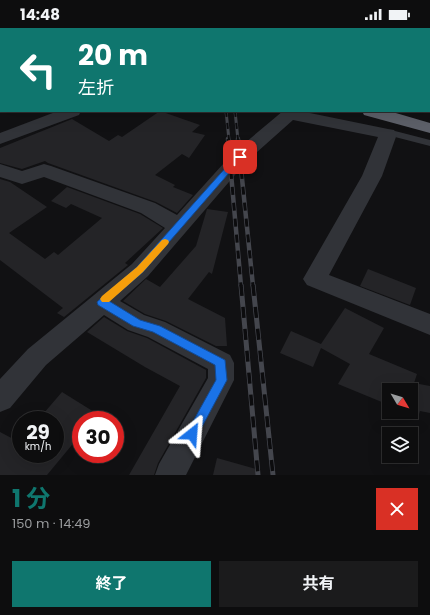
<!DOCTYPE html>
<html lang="ja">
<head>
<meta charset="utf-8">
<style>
  body { margin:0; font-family:Poppins,"Noto Sans JP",sans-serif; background:#1b1b1c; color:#f1f3f6; height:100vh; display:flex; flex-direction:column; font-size:15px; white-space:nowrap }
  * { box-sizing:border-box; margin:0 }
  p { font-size:13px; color:#9a9c9e }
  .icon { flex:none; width:22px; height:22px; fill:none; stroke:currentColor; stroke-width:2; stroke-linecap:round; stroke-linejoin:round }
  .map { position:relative; height:447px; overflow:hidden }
  .details { display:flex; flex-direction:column; background:#0d0d0e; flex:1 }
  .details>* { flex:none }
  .guide { position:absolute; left:0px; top:0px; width:430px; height:84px; box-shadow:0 4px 16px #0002,0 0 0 1px #2d2d2e; background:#0f766e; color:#fff; overflow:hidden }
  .needle { width:26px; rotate:128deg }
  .controls { position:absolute; left:382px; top:355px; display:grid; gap:8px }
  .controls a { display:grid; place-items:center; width:36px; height:36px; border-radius:0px; background:#0d0d0e; box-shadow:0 4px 16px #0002,0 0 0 1px #2d2d2e; font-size:20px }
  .speed { position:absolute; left:12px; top:383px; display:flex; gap:8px; font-size:20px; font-weight:700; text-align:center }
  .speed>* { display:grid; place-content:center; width:52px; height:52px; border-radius:50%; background:#0d0d0e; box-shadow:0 4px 16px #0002,0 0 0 1px #2d2d2e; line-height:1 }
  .speed small { font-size:10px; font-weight:400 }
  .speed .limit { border:6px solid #d22; background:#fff; color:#111 }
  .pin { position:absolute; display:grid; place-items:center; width:34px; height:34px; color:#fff; margin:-17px; border-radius:8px; box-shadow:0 2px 6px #0006 }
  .me { position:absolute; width:44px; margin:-22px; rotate:28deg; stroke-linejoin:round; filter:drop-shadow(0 0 3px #0008) }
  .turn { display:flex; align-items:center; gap:14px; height:84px; padding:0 12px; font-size:18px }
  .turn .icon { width:52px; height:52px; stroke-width:2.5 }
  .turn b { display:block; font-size:28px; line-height:34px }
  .round { display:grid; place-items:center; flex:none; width:42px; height:42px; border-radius:0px; background:#1b1b1c }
  .head { display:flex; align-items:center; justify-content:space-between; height:68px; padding:0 12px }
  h1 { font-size:24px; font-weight:700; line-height:30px; color:#0f766e }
  .primary-button { display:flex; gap:8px; margin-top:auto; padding:8px 12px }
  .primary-button a { flex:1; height:46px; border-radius:0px; background:#0f766e; color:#fff; font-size:16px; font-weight:700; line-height:46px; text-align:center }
  .primary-button a+a { background:#1b1b1c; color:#f1f3f6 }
  .status { display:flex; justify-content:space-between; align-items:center; height:28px; padding:0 20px; background:#0d0d0e; direction:ltr }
  .status svg { height:11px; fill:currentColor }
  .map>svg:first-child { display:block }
  .building { fill:#242427 }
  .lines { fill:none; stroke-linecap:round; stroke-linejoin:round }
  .lane { fill:#313338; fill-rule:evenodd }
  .street { fill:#313338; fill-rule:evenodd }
  .highway { fill:#5d6069; fill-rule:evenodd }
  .rail-far2-casing { stroke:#44464d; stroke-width:3 }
  .rail-far1-casing { stroke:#44464d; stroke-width:4.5 }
  .rail-casing { stroke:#44464d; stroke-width:5 }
  .rail-far2 { stroke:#0c0c0e; stroke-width:2; stroke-dasharray:6; stroke-linecap:butt }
  .rail-far1 { stroke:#0c0c0e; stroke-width:3; stroke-dasharray:8; stroke-linecap:butt }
  .rail { stroke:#0c0c0e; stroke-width:3.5; stroke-dasharray:11; stroke-linecap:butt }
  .route { fill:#1a73e8; stroke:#114b97 }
  .slow { fill:#f59e0b }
</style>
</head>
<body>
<div class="status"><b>14:48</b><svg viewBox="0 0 49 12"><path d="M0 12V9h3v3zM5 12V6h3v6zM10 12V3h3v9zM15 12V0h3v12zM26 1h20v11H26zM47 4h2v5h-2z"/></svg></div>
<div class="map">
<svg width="430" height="447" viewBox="0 0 430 447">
  <rect width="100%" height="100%" fill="#111113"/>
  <g class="building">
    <polygon points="160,83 200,97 192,104 205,107 189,130 182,126 155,147 175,157 173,159 193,167 177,185 156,174 48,135 45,133 22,141 0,135 0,120 72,91 109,113 118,107 122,109"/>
    <polygon points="0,151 10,154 47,179 9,205 45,231 54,224 58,227 102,190 71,176 66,180 51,173 67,159 140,186 163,200 125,235 128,237 64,289 57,285 63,280 0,232"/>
    <polygon points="207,181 228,184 212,246 209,244 188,271 225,290 227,318 216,318 166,293 145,286 123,273 146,251 160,259 196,218"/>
    <polygon points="368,241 416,260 410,277 360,258"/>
    <polygon points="345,280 384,300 369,326 417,346 414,355 430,358 430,385 420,383 418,389 405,384 411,384 411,362 389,362 389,377 338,356 350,336 321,320 313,339 280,325 291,303 321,316"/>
    <polygon points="104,289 127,303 147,310 206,342 206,350 158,435 154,447 129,447 180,358 145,339 87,304"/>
    <polygon points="62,364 107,392 81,392 81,406 47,447 0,447 0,404 21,415 21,426 55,426 55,392 38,392"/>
    <polygon points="217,430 260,442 260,447 213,447"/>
  </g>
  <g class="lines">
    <polygon class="lane" points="388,103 395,103 430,112 430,118 395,109 385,108 384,106"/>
    <g class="street">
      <polygon points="0,0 10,0 11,1 1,1 1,4"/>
      <polygon points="146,0 164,0 165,1 147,1"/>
      <rect x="175" y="0" width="14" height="1"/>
      <polygon points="58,83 81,83 79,87 0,116 0,105"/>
      <polygon points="283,83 300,83 388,101 394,102 397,106 382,148 329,247 430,286 430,307 307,257 303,251 362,148 378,109 293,92 247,133 148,248 120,273 144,287 165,294 230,327 234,335 234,352 186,447 155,447 159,436 208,350 208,341 148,309 128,302 104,287 46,337 10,380 0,384 0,351 28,321 132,236 165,200 141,185 44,149 22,156 0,149 0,136 22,143 44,136 51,138 155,175 177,187 233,125"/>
    </g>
    <g class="highway">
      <polygon points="29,0 45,0 46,1 30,1"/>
      <polygon points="71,0 88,0 89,1 72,1"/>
      <polygon points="362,83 389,83 430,95 430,105 364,87"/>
    </g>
    <defs>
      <g id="rail-far2">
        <polyline points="226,83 229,112"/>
        <polyline points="235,83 238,112"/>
      </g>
      <g id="rail-far1">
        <polyline points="228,111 241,258"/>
        <polyline points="238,111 253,258"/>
      </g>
      <g id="rail">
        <polyline points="241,257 258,447"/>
        <polyline points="253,257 273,447"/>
      </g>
    </defs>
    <use href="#rail-far2" class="rail-far2-casing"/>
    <use href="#rail-far1" class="rail-far1-casing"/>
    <use href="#rail" class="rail-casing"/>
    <use href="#rail-far2" class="rail-far2"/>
    <use href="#rail-far1" class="rail-far1"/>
    <use href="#rail" class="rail"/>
  </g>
  <polygon class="route" points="240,126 243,129 242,130 143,244 109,273 140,292 160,298 225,332 227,352 196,410 192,412 188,410 186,406 216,352 215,337 153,304 133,298 98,277 97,274 137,239 237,127"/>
  <polygon class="slow" points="165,211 168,212 169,214 168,216 143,244 109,274 102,274 100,271 102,268 137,239 162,212"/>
</svg>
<div class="controls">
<a><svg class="needle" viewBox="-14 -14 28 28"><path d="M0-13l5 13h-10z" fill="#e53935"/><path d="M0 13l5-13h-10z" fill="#9a9c9e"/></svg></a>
<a><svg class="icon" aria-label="layers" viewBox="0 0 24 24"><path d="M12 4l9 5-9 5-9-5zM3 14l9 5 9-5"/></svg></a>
</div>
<div class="speed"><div>29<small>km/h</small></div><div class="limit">30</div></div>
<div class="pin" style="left:240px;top:129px;background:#d93025"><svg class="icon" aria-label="arrive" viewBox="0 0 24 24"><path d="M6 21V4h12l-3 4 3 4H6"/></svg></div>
<svg class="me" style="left:192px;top:406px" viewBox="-20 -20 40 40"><path d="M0-17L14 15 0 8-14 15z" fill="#1a73e8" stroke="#fff" stroke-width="4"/></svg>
<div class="guide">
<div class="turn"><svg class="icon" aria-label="left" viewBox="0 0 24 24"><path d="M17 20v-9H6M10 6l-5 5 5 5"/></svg><div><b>20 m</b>左折</div></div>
</div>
</div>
<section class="details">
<div class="head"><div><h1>1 分</h1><p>150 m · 14:49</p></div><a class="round" style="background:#d93025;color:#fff"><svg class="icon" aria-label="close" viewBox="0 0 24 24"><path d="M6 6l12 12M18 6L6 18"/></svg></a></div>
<div class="primary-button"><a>終了</a><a>共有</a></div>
</section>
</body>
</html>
